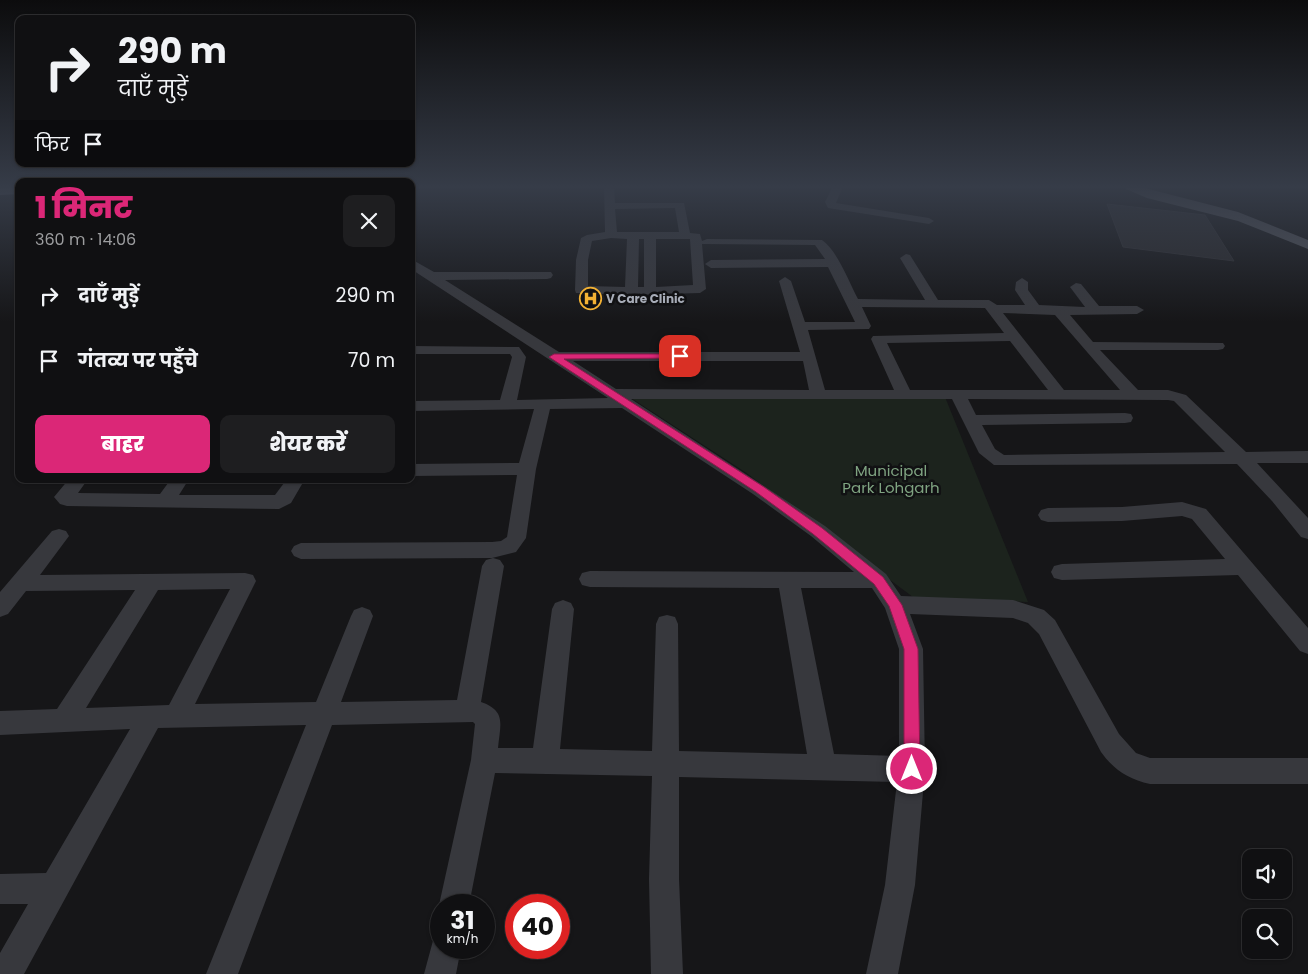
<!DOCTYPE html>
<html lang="hi">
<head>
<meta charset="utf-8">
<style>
  body { margin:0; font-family:Poppins,"Noto Sans Devanagari",sans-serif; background:#1e1e20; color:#f1f3f6; height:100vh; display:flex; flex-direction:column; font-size:19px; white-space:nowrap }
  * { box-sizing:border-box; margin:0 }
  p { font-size:16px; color:#9c9d9f }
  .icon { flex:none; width:28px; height:28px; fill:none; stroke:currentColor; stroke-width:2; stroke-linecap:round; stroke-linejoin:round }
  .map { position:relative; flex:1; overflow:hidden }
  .panel { position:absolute; left:15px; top:178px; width:400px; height:305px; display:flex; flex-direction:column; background:#101012; border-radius:10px; box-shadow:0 1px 4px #0004,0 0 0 1px #303032 }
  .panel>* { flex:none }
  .hud { position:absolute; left:15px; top:15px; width:400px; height:152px; border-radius:10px; box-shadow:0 1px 4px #0004,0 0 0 1px #303032; background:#101012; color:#f1f3f6; overflow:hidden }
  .tools { position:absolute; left:1242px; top:849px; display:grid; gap:10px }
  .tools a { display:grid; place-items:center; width:50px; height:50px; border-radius:10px; background:#101012; box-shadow:0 1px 4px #0004,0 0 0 1px #303032; font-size:25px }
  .speed { position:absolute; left:430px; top:894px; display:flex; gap:10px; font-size:25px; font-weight:700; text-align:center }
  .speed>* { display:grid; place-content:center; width:65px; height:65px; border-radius:50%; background:#101012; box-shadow:0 1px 4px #0004,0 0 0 1px #303032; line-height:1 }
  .speed small { font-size:12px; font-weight:400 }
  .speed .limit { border:8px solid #d22; background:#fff; color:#111 }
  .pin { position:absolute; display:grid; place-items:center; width:42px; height:42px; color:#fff; margin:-21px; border-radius:10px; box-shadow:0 2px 8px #0006 }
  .me { position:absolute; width:55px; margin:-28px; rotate:0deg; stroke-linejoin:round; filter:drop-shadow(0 0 4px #0008) }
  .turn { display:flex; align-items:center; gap:18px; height:105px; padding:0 20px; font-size:22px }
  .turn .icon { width:65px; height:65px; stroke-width:2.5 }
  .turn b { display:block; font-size:35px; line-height:42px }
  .then { display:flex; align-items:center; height:48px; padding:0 20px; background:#0003; gap:10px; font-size:19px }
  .round { display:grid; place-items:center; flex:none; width:52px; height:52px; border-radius:10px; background:#1e1e20 }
  .headline { display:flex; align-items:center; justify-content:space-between; height:85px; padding:0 20px }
  h1 { font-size:30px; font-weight:800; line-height:38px; color:#db2777 }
  .button { display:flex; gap:10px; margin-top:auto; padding:10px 20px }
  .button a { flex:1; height:58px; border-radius:10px; background:#db2777; color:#fff; font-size:20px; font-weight:800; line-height:58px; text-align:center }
  .button a+a { background:#1e1e20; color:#f1f3f6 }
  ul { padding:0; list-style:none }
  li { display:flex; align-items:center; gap:15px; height:65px; padding:0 20px }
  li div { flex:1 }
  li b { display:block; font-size:19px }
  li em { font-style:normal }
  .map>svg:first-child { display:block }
  .green { fill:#1c231d }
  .building { fill:#29292c; stroke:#303034 }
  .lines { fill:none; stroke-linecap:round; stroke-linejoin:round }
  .minor { fill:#37383d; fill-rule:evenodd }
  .major { fill:#53555c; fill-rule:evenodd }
  .highway { fill:#63666e; fill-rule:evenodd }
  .route { fill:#db2777; stroke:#8e194d }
  .labels { text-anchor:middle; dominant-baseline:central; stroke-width:5; stroke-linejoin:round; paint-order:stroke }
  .far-poi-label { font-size:12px; font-weight:bold; fill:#a8adb8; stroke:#111113; text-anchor:start }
  .park-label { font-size:15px; fill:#7fa381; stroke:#111113 }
</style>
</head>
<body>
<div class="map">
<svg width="1308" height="974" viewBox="0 0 1308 974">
  <rect width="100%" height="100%" fill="#161618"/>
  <polygon class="green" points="945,397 1028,602 913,597 745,472 631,398"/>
  <polygon class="building" points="1107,204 1205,215 1234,261 1123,247"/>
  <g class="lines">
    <g class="minor">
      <path d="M604,186H614L615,203H684L690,233L700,234L702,241L707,239L822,240C837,250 849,282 858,299L925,300L900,258L906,254L910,255L938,300H989L997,305H1025L1015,290L1016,282L1022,278L1028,282V290L1039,305L1085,307L1070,287L1076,283L1081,284L1099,306H1137L1144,310L1137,314L1070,315L1093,342L1223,343L1225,346L1223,349L1218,350H1100L1138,390H1168L1186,395L1246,452L1308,451V463H1257L1308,518V539L1301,537L1272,501L1237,464L994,465L979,453L952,399H631L825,526L886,574L901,596L1013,600L1044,610L1055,620L1119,734L1136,753L1150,758H1308V784H1150C1128,779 1114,770 1101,752L1039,634L1028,623L1013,618L910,614L923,649L925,769L915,885L898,974H866L885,885L897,782L679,777V879L683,974H651L649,879L652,776L495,773L469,905H441V912L439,905L471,760L475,724L473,722L332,725L238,974H206L306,725L158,728L24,974H0V953L28,904H0V874L46,873L130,729L0,735V711L57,709L135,590L26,591L8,614L0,617V592L52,531L59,529L66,531L69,536L40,575L245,573L253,575L256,581L195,704L316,702L351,616L354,610L362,607L370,610L373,616L341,702L457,700L482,566L486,560L493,558L500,560L504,566L481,702C507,711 500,725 498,748H533L552,609L555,603L563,600L571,603L574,609L560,749L652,751L656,624L659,617L667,615L675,617L678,624L679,751L807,754L779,588L590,587L582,585L579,579L582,573L590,571L854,572L811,536L753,494L622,408L550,409L536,469L526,538L516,552L492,558L301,559L294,556L291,551L294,546L301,543L492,542L501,541L507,537L517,475L411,476V464L519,463L534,409L411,411V401L500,400L512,357L510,354H411V346L519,347L526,357L517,400L608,398L411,269V259L434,272H551L553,275L551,278L547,279L445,280L559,352H800L779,281L785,277L791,281L805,322H855L828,267L711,268L705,264L711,260L825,259L815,245L702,244L706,289L700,293L631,295L576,293L575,290L576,260L581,238L587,235L605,232ZM675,208L679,232H617L615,209ZM611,238L627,239L625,287L588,286V260L592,241ZM639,239H644V287H638ZM656,239H690L693,285L656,287ZM862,307L985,308L1004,333L873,336L871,339L894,390H825L808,330L869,329L871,326ZM1003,313L1055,315L1120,390H1064ZM1010,341L1048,390H910L887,343ZM573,361H803L809,390L616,389ZM968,399L1168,400L1174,401L1225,452L1004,455L995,449L982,425L1125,423L1131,422L1133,418L1131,414L1125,413L976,415ZM801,588H872L885,608L899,649V756L834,754ZM230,589L169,705L86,708L158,590Z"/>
      <polygon points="833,186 843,186 836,203 929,218 934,221 929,224 828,208 825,202"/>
      <polygon points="69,479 88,479 78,493 160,494 171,479 189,479 179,495 275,495 287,479 305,479 291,503 279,509 67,506 60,504 54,497"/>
      <polygon points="1182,502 1206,509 1308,628 1308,654 1300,651 1238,575 1062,580 1054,578 1051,572 1054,566 1062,564 1225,559 1192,519 1182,516 1122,521 1048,522 1041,520 1038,515 1041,510 1048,508 1122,507"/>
      <polygon points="441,933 441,948 461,948 456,974 424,974 434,937"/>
    </g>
    <polygon class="major" points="1119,186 1137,186 1238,212 1308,240 1308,249 1238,221 1147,198"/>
    <polygon class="highway" points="19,186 19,194 0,195 0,187"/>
  </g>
  <linearGradient id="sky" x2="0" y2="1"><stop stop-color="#0c0c0d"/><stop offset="0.58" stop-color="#363c48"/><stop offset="1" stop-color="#363c48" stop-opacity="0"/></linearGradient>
  <rect width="1308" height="322" fill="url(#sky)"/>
  <polygon class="route" points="684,354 684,357 680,358 564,359 764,487 822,528 883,577 902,605 918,649 920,769 918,775 912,777 906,775 904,769 904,649 889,606 874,584 813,534 756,492 549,357 554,354"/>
  <defs>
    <symbol id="hospital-ring" viewBox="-11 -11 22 22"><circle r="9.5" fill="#111113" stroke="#f2b134" stroke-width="1.5"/><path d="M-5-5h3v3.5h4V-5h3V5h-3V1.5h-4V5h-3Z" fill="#f2b134"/></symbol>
  </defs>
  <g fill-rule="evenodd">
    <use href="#hospital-ring" x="578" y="286" width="25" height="25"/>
  </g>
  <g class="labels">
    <g class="far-poi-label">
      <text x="606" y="298">V Care Clinic</text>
    </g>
    <g class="park-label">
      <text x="891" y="470">Municipal<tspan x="891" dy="17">Park Lohgarh</tspan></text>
    </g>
  </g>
</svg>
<div class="tools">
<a><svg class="icon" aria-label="sound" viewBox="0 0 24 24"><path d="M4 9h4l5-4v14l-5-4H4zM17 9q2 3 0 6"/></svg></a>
<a><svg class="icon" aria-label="search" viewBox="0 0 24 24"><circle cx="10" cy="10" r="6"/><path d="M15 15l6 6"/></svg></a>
</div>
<div class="speed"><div>31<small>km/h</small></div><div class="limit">40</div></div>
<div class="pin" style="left:680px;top:356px;background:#d93025"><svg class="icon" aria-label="arrive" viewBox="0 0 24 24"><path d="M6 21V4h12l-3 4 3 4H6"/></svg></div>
<svg class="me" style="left:912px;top:769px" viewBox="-20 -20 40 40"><circle r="17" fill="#db2777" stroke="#fff" stroke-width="3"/><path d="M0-11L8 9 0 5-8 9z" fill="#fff"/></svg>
<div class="hud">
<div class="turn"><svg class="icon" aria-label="right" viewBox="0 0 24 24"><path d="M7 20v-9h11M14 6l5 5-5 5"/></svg><div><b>290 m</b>दाएँ मुड़ें</div></div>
<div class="then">फिर<svg class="icon" aria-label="arrive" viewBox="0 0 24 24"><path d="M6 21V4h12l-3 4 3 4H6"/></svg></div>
</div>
<section class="panel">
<div class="headline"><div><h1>1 मिनट</h1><p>360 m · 14:06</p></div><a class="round"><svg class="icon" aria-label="close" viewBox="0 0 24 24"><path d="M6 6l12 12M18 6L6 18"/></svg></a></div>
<ul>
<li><svg class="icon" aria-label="right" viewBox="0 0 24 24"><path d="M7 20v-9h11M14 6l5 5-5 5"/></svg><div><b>दाएँ मुड़ें</b></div><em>290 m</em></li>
<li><svg class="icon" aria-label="arrive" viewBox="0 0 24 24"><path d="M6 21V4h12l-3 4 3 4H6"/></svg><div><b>गंतव्य पर पहुँचे</b></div><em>70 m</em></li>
</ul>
<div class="button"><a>बाहर</a><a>शेयर करें</a></div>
</section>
</div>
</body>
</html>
